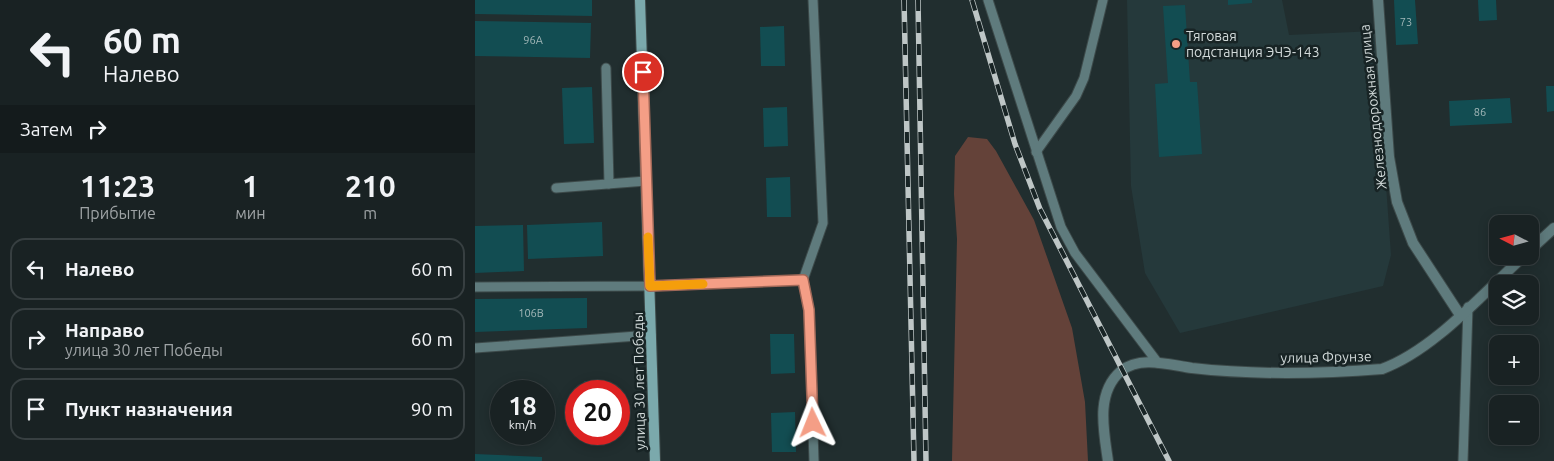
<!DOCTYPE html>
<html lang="ru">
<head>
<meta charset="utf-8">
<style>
  body { margin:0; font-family:Ubuntu,sans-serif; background:#222a2b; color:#f1f3f6; height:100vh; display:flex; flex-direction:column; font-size:19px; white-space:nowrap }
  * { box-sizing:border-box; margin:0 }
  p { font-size:16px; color:#9fa4a6 }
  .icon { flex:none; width:28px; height:28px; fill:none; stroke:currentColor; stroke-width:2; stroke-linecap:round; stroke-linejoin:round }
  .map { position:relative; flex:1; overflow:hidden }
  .panel { display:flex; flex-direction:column; background:#192223; width:475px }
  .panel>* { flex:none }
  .hud { background:#192223; color:#f1f3f6; overflow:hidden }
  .needle { width:32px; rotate:276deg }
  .tools { position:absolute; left:1014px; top:215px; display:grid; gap:10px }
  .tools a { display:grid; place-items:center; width:50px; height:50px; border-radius:10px; background:#192223; box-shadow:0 2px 12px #0003,0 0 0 1px #373f41; font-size:25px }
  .speed { position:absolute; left:15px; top:380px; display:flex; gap:10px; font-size:25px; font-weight:700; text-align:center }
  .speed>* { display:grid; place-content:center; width:65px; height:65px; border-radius:50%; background:#192223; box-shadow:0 2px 12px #0003,0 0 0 1px #373f41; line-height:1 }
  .speed small { font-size:12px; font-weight:400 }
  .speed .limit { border:8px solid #d22; background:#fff; color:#111 }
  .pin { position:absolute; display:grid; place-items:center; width:42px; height:42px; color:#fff; margin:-21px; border:2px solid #fff; border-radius:50%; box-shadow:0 1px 5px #0007 }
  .me { position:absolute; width:55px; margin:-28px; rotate:358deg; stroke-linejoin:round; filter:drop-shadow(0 0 4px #0008) }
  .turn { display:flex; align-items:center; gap:18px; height:105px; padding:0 20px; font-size:22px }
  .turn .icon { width:65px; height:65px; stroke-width:2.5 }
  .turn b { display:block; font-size:35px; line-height:42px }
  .then { display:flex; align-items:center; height:48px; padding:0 20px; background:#0003; gap:10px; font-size:19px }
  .eta { display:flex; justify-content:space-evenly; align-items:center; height:85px; text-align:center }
  .eta b { font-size:30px; font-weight:600; line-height:35px }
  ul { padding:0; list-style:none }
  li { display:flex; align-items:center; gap:15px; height:62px; margin:0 10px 8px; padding:0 10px; border:2px solid #373f41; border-radius:15px }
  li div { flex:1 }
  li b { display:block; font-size:19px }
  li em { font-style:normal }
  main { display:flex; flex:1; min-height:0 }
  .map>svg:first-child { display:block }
  .built { fill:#25393b }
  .green { fill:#644239 }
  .building { fill:#124d52 }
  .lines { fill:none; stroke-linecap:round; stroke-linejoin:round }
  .service-casing { stroke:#3d4a4a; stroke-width:11 }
  .minor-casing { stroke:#3d4a4a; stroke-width:12 }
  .tertiary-casing { stroke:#3d4a4a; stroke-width:12 }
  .secondary-casing { stroke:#3d4a4a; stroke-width:12 }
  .service { stroke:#5f7b7d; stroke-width:9 }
  .minor { stroke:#5f7b7d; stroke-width:10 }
  .tertiary { stroke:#5f7b7d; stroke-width:10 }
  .secondary { stroke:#7ba9ac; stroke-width:10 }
  .rail-casing { stroke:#bec6c6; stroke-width:5.5 }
  .rail { stroke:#182425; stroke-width:4; stroke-dasharray:11; stroke-linecap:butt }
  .route-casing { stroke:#9f6757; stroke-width:12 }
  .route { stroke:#f49e86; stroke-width:9 }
  .slow { stroke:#f59e0b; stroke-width:9 }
  .poi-dot { fill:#f49e86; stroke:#182425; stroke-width:2 }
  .labels { text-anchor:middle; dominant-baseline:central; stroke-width:5; stroke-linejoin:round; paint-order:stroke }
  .number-label { font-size:11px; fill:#a2b7b8 }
  .poi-label { font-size:14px; fill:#d2dada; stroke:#182425; text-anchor:start }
  .street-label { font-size:14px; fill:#d2dada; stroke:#182425 }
</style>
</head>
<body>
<main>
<section class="panel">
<div class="hud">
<div class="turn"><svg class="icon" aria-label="left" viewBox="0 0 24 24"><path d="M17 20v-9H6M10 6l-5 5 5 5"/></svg><div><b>60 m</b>Налево</div></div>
<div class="then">Затем<svg class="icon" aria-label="right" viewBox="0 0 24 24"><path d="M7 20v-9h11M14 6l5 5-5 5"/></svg></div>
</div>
<div class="eta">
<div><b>11:23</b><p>Прибытие</p></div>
<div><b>1</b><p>мин</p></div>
<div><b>210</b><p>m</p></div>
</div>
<ul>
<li><svg class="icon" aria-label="left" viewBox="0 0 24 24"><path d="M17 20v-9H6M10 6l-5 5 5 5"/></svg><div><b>Налево</b></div><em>60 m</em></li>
<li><svg class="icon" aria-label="right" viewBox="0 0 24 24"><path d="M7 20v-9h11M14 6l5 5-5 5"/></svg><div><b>Направо</b><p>улица 30 лет Победы</p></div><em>60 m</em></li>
<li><svg class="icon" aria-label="arrive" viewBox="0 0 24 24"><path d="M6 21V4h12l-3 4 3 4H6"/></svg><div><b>Пункт назначения</b></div><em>90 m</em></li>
</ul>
</section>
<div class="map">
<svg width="1079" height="461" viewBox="0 0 1079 461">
  <rect width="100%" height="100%" fill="#212e2f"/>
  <polygon class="built" points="652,0 807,0 814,35 900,31 916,255 908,286 705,333 670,273 656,186"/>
  <polygon class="green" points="493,137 512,139 521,151 559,220 597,328 610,402 613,461 477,461 482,239 479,194 480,156"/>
  <g class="building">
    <polygon points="0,0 117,0 117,16 0,14"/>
    <polygon points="753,0 777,0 777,3 753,5"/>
    <polygon points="919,0 940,0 943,44 921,45"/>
    <polygon points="1003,0 1021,0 1022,20 1004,21"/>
    <polygon points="710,5 715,82 722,82 727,154 684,157 680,84 693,83 688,6"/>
    <polygon points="0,21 116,23 115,58 0,56"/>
    <polygon points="309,26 310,66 286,66 285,27"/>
    <polygon points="1071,86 1079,86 1079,111 1072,112"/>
    <polygon points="117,87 119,143 89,144 87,88"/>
    <polygon points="1035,98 1037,123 975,126 974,101"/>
    <polygon points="312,107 313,146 289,147 288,108"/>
    <polygon points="315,177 316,217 292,217 291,178"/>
    <polygon points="127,222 128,256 53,259 52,225"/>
    <polygon points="48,225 49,271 0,273 0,226"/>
    <polygon points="112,298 112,328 0,332 0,299"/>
    <polygon points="295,334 319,334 320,373 296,374"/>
    <rect x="109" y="381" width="20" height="10"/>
    <polygon points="320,412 321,452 297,452 296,413"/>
    <polygon points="0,454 67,457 67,461 0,461"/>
  </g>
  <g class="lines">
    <defs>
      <g id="service">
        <polyline points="513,0 586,227 600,253 683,363"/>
        <polyline points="131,68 134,184"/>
        <polyline points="561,152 601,96 609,78 628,0"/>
        <polyline points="81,188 171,181"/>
        <polyline points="328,280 334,310 339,461"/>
        <polyline points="0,287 175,286 328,280 348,223 338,0"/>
        <polyline points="0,348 176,335"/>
        <polyline points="988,461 993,307"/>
      </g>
      <polyline id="minor" points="903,0 914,157 922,202 938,243 985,315"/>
      <g id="tertiary">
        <polyline points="1055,250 1079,228"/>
        <path d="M633,461C629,432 620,393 646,371C665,355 695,365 717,368C779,375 844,374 907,369C959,350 1007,294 1049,256"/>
      </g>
      <polyline id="secondary" points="165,0 180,461"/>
    </defs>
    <use href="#service" class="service-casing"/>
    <use href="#minor" class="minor-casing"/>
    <use href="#tertiary" class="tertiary-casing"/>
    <use href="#secondary" class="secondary-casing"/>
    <use href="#service" class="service"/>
    <use href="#minor" class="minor"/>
    <use href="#tertiary" class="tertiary"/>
    <use href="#secondary" class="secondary"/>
    <defs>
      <g id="rail">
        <polyline points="429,0 439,461"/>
        <polyline points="443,0 451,461"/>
        <polyline points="497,0 540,144 565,209 694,461"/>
      </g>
    </defs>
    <use href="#rail" class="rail-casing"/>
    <use href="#rail" class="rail"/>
  </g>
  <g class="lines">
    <defs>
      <polyline id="route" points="168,72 175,286 328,280 334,310 338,423"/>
    </defs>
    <use href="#route" class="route-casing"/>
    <use href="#route" class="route"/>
    <polyline class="slow" points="173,237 175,286 228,284"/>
  </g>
  <circle class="poi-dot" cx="701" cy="44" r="5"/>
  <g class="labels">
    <g class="number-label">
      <text x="931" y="22">73</text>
      <text x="58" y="40">96А</text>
      <text x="1005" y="112">86</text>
      <text x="56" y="313">106В</text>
    </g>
    <g class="poi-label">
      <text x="711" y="36">Тяговая<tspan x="711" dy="16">подстанция ЭЧЭ-143</tspan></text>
    </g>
    <g class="street-label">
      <text transform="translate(898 107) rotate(-96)">Железнодорожная улица</text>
      <text transform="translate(851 357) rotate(-1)">улица Фрунзе</text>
      <text transform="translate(164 381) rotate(-91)">улица 30 лет Победы</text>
    </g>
  </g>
</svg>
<div class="tools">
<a><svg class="needle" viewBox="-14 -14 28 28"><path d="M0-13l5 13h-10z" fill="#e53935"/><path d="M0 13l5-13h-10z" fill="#9fa4a6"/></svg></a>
<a><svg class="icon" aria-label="layers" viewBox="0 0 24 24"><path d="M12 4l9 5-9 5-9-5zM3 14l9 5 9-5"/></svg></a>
<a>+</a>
<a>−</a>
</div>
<div class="speed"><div>18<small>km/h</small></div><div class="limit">20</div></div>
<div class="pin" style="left:168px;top:72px;background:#d93025"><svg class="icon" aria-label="arrive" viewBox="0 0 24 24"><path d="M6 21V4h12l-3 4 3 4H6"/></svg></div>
<svg class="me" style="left:338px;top:423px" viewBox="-20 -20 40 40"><path d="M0-17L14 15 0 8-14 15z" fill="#f49e86" stroke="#fff" stroke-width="4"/></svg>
</div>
</main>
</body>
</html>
